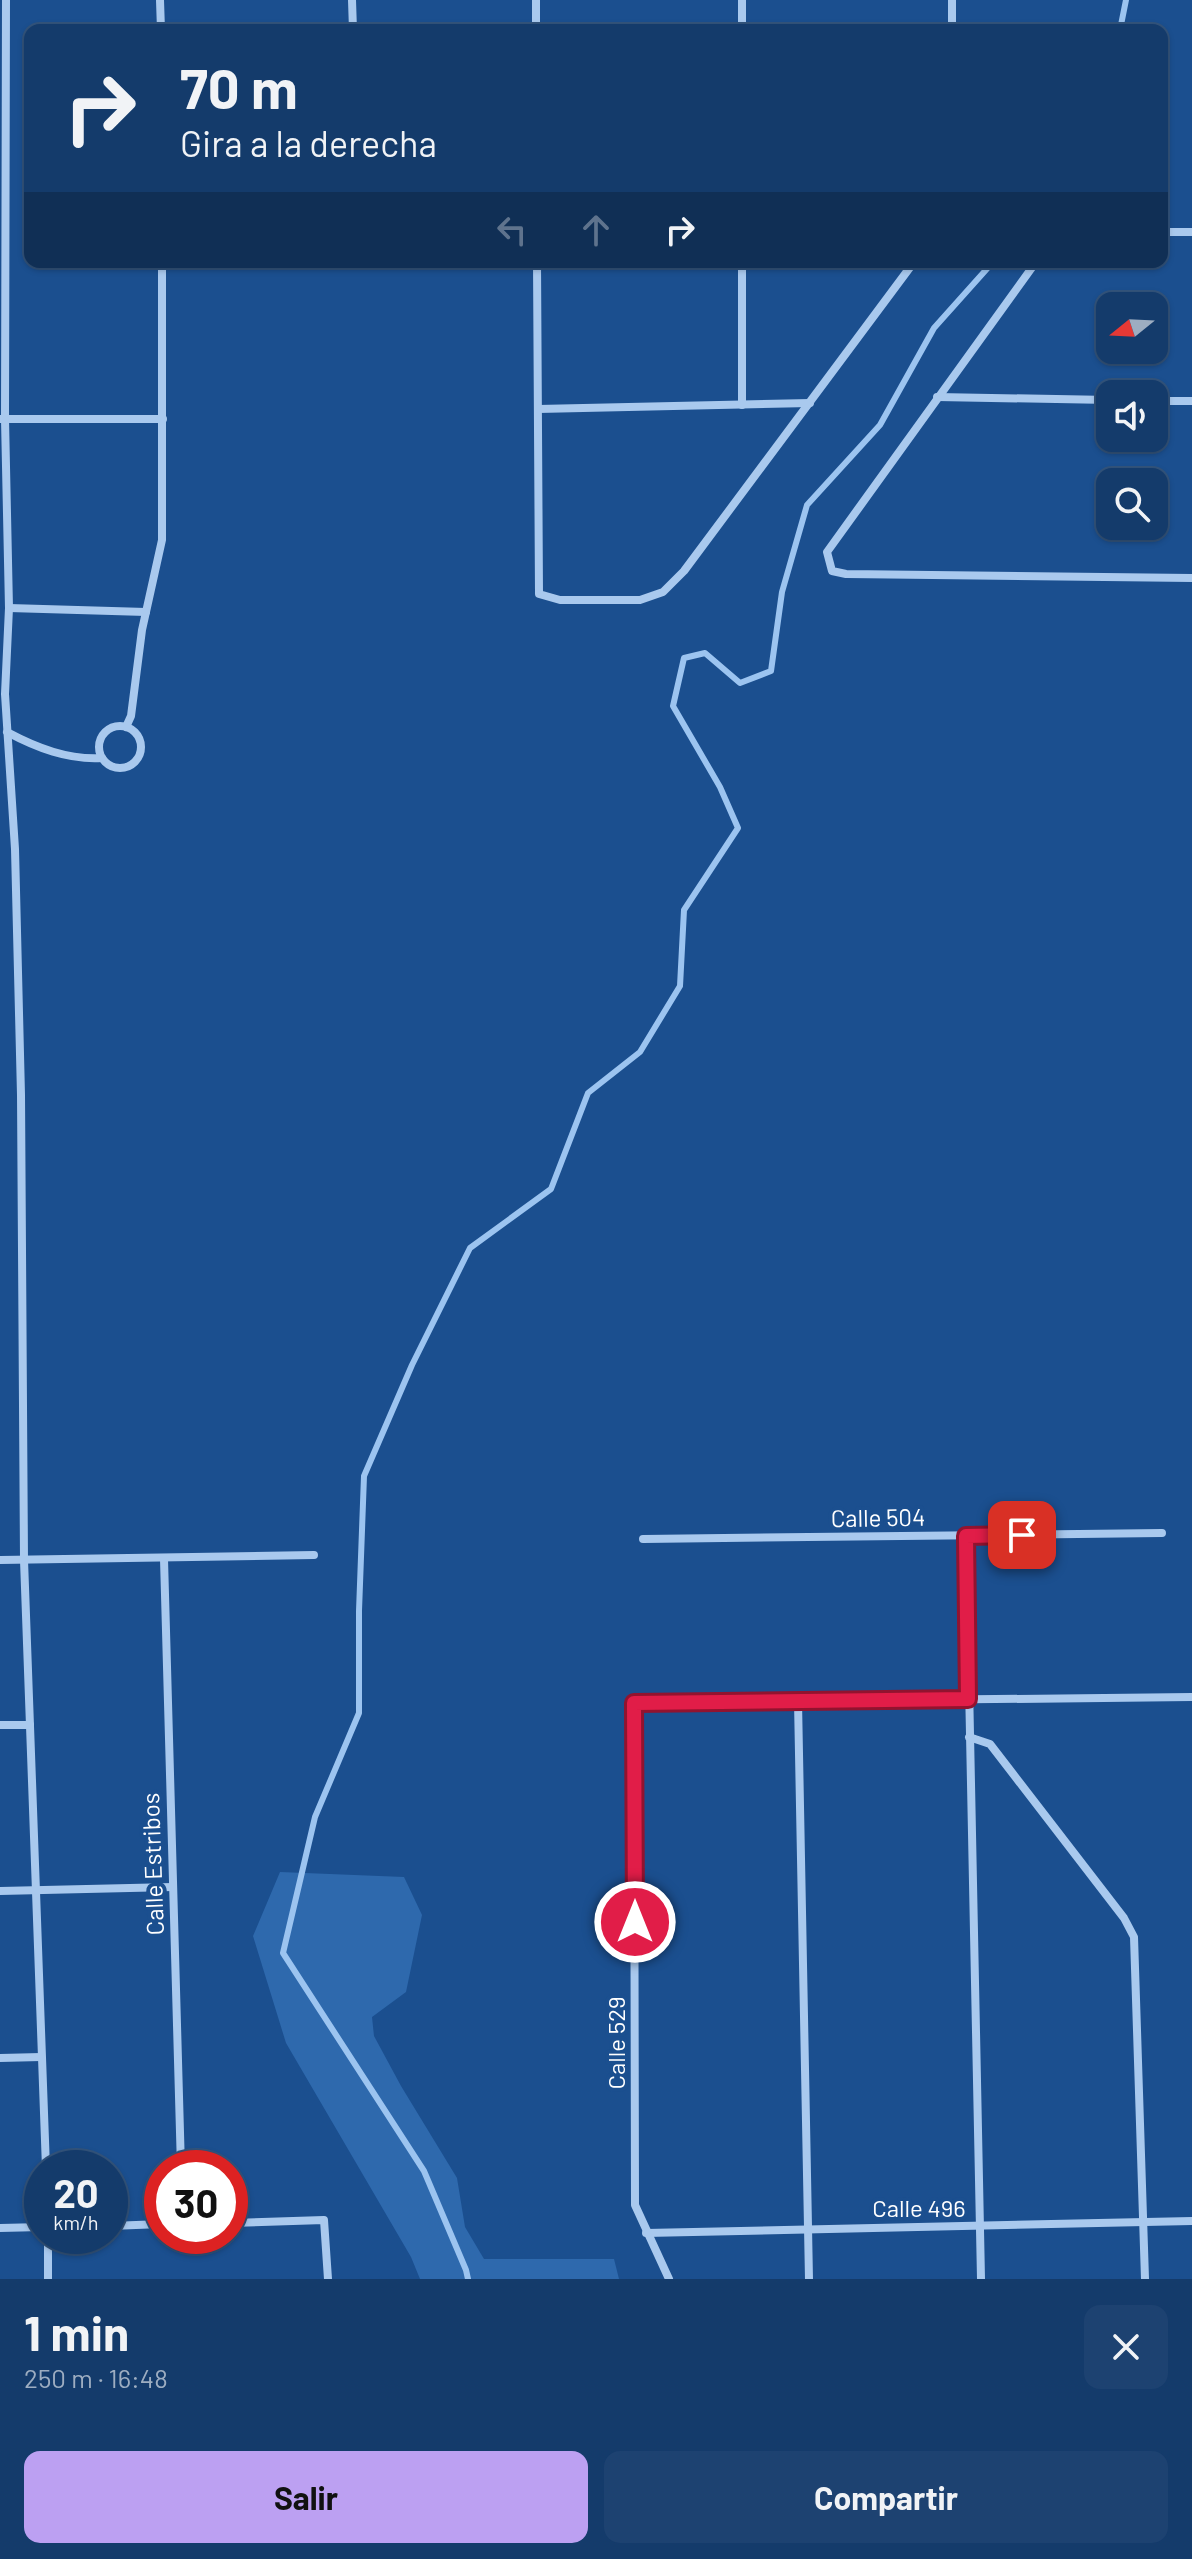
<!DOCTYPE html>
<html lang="es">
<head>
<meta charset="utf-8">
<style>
  body { margin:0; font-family:Barlow,sans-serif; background:#1d4271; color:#f1f3f6; height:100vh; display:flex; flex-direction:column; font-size:30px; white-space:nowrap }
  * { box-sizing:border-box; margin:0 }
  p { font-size:26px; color:#9dadc1 }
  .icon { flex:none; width:44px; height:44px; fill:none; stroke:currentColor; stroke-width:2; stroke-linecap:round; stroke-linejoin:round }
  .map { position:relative; height:2279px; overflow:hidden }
  .drawer { display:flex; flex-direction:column; background:#143b6b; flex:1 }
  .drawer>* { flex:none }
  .top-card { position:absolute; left:24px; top:24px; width:1144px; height:244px; border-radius:16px; box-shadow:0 2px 6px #0004,0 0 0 2px #33557e; background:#143b6b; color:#f1f3f6; overflow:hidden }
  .needle { width:52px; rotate:252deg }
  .buttons { position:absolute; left:1096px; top:292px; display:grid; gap:16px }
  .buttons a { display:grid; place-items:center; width:72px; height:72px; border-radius:16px; background:#143b6b; box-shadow:0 2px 6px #0004,0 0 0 2px #33557e; font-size:40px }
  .speed { position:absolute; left:24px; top:2150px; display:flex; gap:16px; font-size:40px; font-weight:700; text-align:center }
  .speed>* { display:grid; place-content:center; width:104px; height:104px; border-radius:50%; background:#143b6b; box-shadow:0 2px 6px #0004,0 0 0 2px #33557e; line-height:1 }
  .speed small { font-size:20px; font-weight:400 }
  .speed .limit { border:12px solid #d22; background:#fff; color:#111 }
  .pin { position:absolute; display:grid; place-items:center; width:68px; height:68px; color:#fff; margin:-34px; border-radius:16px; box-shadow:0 4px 12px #0006 }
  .me { position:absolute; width:88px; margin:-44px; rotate:0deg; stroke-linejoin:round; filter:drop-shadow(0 0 6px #0008) }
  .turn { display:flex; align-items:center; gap:28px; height:168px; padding:0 24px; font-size:36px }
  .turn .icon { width:104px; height:104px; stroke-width:2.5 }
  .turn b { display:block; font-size:56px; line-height:68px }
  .lanes { display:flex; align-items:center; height:76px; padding:0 24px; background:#0003; justify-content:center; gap:40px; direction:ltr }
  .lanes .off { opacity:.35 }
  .round { display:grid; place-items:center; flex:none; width:84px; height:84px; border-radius:16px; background:#1d4271 }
  .summary { display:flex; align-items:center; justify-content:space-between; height:136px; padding:0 24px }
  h1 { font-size:48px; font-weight:700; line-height:60px }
  .action { display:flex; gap:16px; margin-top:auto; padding:16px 24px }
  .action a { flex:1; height:92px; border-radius:16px; background:#bca0f2; color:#111; font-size:32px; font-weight:700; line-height:92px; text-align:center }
  .action a+a { background:#1d4271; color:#f1f3f6 }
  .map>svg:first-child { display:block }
  .green { fill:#2e69ad }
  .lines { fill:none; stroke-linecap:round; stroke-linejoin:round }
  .stream { stroke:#9cc4f0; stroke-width:6 }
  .minor { stroke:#a9c9ee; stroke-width:8 }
  .route-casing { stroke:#92132f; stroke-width:20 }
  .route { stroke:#e11d48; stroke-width:14 }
  .labels { text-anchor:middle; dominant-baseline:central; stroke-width:8; stroke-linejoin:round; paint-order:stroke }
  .street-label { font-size:24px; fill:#fff; stroke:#1b4f8f }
</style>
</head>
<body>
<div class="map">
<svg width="1192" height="2279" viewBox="0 0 1192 2279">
  <rect width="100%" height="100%" fill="#1b4f8f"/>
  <polygon class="green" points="280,1872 404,1877 422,1915 406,1992 372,2017 374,2036 401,2086 457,2178 465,2227 484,2259 614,2259 619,2279 420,2279 411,2257 286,2043 253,1936"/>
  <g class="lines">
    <g class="stream">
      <polyline points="1120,30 1126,0"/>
      <polyline points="468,2279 466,2270 424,2171 283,1953 315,1817 359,1713 359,1611 364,1476 412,1365 470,1248 551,1189 588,1093 640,1052 680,986 684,910 738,828 720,787 673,706 684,658 705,653 740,683 771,671 782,592 807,505 880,425 934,328 993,262"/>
    </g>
    <g class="minor">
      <polyline points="6,0 5,419 9,608 5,694 15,849 21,1095 24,1560 46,2168"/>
      <polyline points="160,0 161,30"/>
      <polyline points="352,0 353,30"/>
      <polyline points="536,30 536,0"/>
      <polyline points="742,30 742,0"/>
      <polyline points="952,30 952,0"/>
      <polyline points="1162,232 1192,232"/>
      <polyline points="537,262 539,594 560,600 640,600 663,592 684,571 914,262"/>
      <polyline points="1036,262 827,552 832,571 846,574 1192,578"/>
      <polyline points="937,397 1110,400"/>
      <polyline points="1154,401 1192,401"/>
      <polyline points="742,405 742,262"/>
      <polyline points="538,409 810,403"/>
      <polyline points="0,419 163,419"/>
      <polyline points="9,608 146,612"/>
      <circle cx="120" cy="747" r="21"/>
      <polyline points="126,727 131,716 142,630 162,540 162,262"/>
      <path d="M7,732C37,748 68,760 102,758"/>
      <polyline points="966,1536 981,2279"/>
      <polyline points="643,1539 1162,1533"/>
      <polyline points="164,1559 181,2168"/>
      <polyline points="0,1560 314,1555"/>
      <polyline points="798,1701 809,2279"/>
      <polyline points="0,1725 30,1725"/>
      <polyline points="969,1737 990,1744 1124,1918 1134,1937 1145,2279"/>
      <polyline points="0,1891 173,1887"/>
      <polyline points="0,2058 41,2057"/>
      <polyline points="230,2223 324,2220 328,2279"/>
      <polyline points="110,2226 162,2224"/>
      <polyline points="0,2228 42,2227"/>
      <polyline points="646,2233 1192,2221"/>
      <polyline points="48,2279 48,2236"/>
      <polyline points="669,2279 635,2205 634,1703 1192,1697"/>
    </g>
  </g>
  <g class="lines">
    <defs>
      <polyline id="route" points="635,1922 634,1703 968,1699 966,1536 1022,1535"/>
    </defs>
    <use href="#route" class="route-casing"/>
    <use href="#route" class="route"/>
  </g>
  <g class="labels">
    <g class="street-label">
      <text transform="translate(878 1517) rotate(-1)">Calle 504</text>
      <text transform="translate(152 1864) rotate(-92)">Calle Estribos</text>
      <text transform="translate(615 2043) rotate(-90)">Calle 529</text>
      <text x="919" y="2207">Calle 496</text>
    </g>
  </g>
</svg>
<div class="buttons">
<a><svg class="needle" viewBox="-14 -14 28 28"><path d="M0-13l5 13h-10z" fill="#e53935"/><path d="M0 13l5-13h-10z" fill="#9dadc1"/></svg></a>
<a><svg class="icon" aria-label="sound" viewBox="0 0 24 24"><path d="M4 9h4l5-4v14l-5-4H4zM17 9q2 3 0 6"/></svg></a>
<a><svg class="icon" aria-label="search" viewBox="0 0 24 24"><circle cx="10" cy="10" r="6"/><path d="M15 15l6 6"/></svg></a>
</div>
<div class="speed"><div>20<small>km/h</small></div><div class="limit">30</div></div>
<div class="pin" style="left:1022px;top:1535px;background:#d93025"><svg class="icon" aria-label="arrive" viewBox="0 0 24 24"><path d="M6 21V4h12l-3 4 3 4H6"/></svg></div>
<svg class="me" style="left:635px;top:1922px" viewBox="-20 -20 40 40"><circle r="17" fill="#e11d48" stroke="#fff" stroke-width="3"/><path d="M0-11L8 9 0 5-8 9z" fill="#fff"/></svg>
<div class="top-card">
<div class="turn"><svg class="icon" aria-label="right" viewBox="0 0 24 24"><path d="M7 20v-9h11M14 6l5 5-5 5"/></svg><div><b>70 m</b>Gira a la derecha</div></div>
<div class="lanes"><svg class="icon off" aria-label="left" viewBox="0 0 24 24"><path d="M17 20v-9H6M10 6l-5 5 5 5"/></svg><svg class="icon off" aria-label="ahead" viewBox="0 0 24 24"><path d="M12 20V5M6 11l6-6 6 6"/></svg><svg class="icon" aria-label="right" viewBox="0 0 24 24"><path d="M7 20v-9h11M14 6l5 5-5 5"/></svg></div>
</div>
</div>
<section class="drawer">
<div class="summary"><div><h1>1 min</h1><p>250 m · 16:48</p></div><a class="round"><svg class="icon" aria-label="close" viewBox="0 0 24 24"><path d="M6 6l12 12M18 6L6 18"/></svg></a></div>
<div class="action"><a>Salir</a><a>Compartir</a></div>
</section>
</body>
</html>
